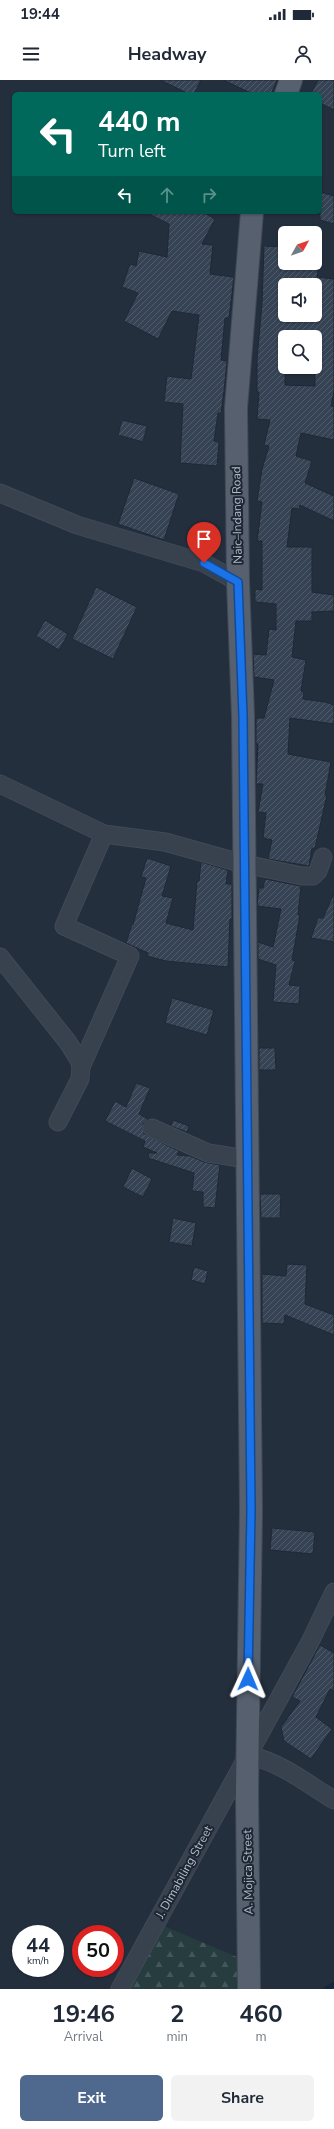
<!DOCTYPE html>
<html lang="en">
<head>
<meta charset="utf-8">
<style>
  body { margin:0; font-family:"Nunito Sans",sans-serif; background:#f2f2f3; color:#1f2937; height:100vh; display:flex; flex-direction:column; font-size:15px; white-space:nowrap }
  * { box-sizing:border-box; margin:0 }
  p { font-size:13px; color:#747a83 }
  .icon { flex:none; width:22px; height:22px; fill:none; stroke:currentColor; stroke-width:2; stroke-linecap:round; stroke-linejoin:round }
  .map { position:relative; height:1909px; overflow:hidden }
  .details { display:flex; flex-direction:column; background:#fff; flex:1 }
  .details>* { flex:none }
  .banner { position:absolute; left:12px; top:12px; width:310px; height:122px; border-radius:6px; box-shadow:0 1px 3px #0004; background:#00695c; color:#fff; overflow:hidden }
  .needle { width:26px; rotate:50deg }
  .buttons { position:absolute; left:278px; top:146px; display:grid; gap:8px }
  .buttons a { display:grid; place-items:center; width:44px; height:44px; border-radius:6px; background:#fff; box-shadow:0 1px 3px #0004; font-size:20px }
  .speed { position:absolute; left:12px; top:1845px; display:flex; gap:8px; font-size:20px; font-weight:700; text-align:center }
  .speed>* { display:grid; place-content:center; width:52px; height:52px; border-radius:50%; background:#fff; box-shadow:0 1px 3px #0004; line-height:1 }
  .speed small { font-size:10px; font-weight:400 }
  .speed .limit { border:6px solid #d22; background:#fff; color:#111 }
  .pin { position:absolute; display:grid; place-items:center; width:34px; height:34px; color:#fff; margin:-41px -17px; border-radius:50% 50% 50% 0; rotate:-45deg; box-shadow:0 0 4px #0007 }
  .pin .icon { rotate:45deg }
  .me { position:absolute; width:44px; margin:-22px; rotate:1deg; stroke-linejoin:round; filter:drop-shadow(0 0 3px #0008) }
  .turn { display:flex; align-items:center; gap:14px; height:84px; padding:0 20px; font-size:18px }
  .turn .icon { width:52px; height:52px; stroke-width:2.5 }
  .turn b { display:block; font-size:28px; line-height:34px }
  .lanes { display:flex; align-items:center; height:38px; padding:0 20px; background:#0003; justify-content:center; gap:20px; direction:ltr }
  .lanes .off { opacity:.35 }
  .eta { display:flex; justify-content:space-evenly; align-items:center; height:68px; text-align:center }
  .eta b { font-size:24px; font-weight:700; line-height:28px }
  .cta { display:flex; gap:8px; margin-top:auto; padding:8px 20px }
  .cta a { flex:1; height:46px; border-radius:6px; background:#4f688e; color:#fff; font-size:16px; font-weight:700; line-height:46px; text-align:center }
  .cta a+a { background:#f2f2f3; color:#1f2937 }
  .status { display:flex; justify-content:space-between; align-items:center; height:28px; padding:0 20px; background:#fff; direction:ltr }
  .status svg { height:11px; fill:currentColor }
  header { display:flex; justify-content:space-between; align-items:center; height:52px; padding:0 20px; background:#fff; font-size:18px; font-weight:700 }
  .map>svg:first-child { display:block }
  .forest { fill:url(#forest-firs) }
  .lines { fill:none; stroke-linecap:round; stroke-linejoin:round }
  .stream { stroke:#17263c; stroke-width:5 }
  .building { fill:url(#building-hatch); stroke:#1f2835; fill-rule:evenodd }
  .minor-casing { stroke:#414a57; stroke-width:19 }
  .major-casing { stroke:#414a57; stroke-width:24 }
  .minor { stroke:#38414e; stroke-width:17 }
  .major { stroke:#56606e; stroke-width:22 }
  .route-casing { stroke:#114b97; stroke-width:10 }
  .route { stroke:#1a73e8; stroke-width:7 }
  .labels { text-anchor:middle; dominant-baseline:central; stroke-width:4; stroke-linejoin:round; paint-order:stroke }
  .street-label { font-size:12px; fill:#b4bcc9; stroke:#1d2633 }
</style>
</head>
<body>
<div class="status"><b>19:44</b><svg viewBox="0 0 49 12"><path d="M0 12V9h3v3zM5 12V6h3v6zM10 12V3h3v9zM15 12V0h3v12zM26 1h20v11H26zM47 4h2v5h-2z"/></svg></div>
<header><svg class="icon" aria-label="menu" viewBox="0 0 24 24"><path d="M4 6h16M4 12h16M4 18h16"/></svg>Headway<svg class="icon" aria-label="person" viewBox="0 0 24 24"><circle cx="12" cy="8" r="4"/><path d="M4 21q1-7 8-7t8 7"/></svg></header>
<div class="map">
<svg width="334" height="1909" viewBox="0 0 334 1909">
  <defs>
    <pattern id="forest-firs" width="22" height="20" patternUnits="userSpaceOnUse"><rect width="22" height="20" fill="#263c3f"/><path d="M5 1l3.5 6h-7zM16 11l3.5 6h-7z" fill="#435659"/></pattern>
    <pattern id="building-hatch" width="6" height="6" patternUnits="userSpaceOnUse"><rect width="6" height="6" fill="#364354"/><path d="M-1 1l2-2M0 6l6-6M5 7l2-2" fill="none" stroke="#515c6b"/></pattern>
  </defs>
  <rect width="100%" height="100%" fill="#242f3e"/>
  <polygon class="forest" points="159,1844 237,1877 239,1909 128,1909"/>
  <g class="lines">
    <polyline class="stream" points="326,1909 334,1904"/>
  </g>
  <g class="building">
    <polygon points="160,0 201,0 194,14 189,14"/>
    <polygon points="223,0 277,0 271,14 253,14"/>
    <polygon points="318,0 334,0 334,30 320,23 320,14 311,14"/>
    <polygon points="320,112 334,116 334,144 320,140"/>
    <polygon points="145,132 203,132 215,139 202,164 213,165 210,194 234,197 229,238 225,238 221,280 227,281 224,311 221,333 218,333 214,361 219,362 217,386 180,383 183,324 164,322 167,296 191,299 199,235 172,231 158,259 124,241 138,213 122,207 130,184 136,186 139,171 167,177 169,144"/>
    <path d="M264,166L285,167V183L319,184L317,197L334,199V312L331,326L334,327V360L301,353L296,376L312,381L305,403L334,416V441L300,425L299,429L292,428L287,467H312V512L334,515V531L312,532V541H296L292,577L306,580L301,611L304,612L303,619L325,622L334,625V644L290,638L288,674L331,682L325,715H327L315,768H312L309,786L268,779L272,760L263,758L266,733L258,732L263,704H256L258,664H256V638H264L274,600L254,597L253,574L266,575L269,549L276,550V524L255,522V509L262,510V461H257L262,422L257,421L262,389L269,366L264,365L270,340L257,339L259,312H257V279L262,224ZM285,205H315V235H285ZM285,257H315V306L285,305Z"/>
    <polygon points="122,340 147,346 143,362 118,355"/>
    <polygon points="134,398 179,414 164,460 118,444"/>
    <polygon points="96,507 137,527 113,579 72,559"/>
    <polygon points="45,540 68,554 59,570 36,556"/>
    <polygon points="147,778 171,786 162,816 173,818 166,843 193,850 197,801 199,801 201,782 228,790 226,804 232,804 232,839 230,839 228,887 166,881 147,876 148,873 126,863 132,844 133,845 146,798 141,797"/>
    <polygon points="265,799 301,806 298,835 300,835 292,880 295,881 289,905 300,906 299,924 273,922 276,885 258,879 258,862 273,867 281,829 257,826 259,808 263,808"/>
    <polygon points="334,813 334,862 311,858 318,838 323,838"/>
    <polygon points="172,918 214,930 207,955 165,943"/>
    <polygon points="259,968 275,968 276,990 259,990"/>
    <polygon points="136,1003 150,1008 139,1034 148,1039 143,1044 144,1054 179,1071 177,1075 190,1076 204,1082 220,1085 215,1128 203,1127 203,1112 192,1111 194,1093 148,1078 149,1073 157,1073 143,1067 145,1061 105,1041 115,1021 126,1027"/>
    <polygon points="173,1040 189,1046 187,1052 171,1046"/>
    <polygon points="132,1088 152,1099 143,1117 123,1107"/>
    <polygon points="260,1114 281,1114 280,1138 261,1138"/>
    <polygon points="173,1138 196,1143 192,1166 169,1162"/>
    <polygon points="287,1184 307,1185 305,1224 334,1235 334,1255 285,1235 284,1244 262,1243 262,1194 286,1196"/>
    <polygon points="194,1187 208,1191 205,1204 191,1200"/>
    <polygon points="272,1448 315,1452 313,1474 270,1470"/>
    <polygon points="320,1565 334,1573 334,1611 330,1609 316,1637 332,1649 311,1679 284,1661 281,1647 300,1621 292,1617"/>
  </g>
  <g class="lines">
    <defs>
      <g id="minor">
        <polyline points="0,413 77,445 204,483 238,502"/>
        <polyline points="0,704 104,754 165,762 244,784 302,796 313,796 318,791 323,777"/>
        <polyline points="0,877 67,961 79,980 81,987 80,999 58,1042"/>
        <polyline points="81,987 130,876 64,846 104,754"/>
        <polyline points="152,1048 208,1073 247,1079"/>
        <path d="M247,1675C281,1682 306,1703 334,1720"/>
        <polyline points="120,1909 310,1562 334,1512"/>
      </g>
      <g id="major">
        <polyline points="286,14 291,0"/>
        <polyline points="249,1909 247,1711 251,1430 243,636 238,502 236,328 252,132"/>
      </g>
    </defs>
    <use href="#minor" class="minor-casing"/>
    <use href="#major" class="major-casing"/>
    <use href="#minor" class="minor"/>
    <use href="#major" class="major"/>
  </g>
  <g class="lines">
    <defs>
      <polyline id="route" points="204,483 238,502 243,636 251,1430 248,1599"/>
    </defs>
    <use href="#route" class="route-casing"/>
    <use href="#route" class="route"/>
  </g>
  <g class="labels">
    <g class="street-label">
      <text transform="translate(237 435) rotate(-91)">Naic–Indang Road</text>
      <text transform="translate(184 1792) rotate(-61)">J. Dimabiling Street</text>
      <text transform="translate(248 1792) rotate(-91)">A. Mojica Street</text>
    </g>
  </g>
</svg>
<div class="buttons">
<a><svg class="needle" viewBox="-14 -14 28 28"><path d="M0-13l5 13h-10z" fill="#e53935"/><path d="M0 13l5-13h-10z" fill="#747a83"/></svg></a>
<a><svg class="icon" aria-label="sound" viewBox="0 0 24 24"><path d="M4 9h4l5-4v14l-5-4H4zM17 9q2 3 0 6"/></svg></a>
<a><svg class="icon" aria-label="search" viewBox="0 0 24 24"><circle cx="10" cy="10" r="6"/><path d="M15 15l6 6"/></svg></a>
</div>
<div class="speed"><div>44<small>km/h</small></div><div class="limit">50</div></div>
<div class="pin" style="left:204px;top:483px;background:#d93025"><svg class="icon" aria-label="arrive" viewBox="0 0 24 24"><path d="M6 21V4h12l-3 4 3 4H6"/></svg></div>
<svg class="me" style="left:248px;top:1599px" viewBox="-20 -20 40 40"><path d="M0-17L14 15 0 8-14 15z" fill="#1a73e8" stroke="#fff" stroke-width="4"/></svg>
<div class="banner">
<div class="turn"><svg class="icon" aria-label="left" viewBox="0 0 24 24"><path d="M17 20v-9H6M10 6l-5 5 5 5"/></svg><div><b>440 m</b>Turn left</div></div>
<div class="lanes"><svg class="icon" aria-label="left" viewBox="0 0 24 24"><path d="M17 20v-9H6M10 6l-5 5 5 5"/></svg><svg class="icon off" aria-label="ahead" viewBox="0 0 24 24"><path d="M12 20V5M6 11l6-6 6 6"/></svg><svg class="icon off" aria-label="right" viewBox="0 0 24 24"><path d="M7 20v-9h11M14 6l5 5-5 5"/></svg></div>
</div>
</div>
<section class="details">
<div class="eta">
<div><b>19:46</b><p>Arrival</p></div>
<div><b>2</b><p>min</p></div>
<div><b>460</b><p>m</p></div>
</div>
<div class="cta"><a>Exit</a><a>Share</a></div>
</section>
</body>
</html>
